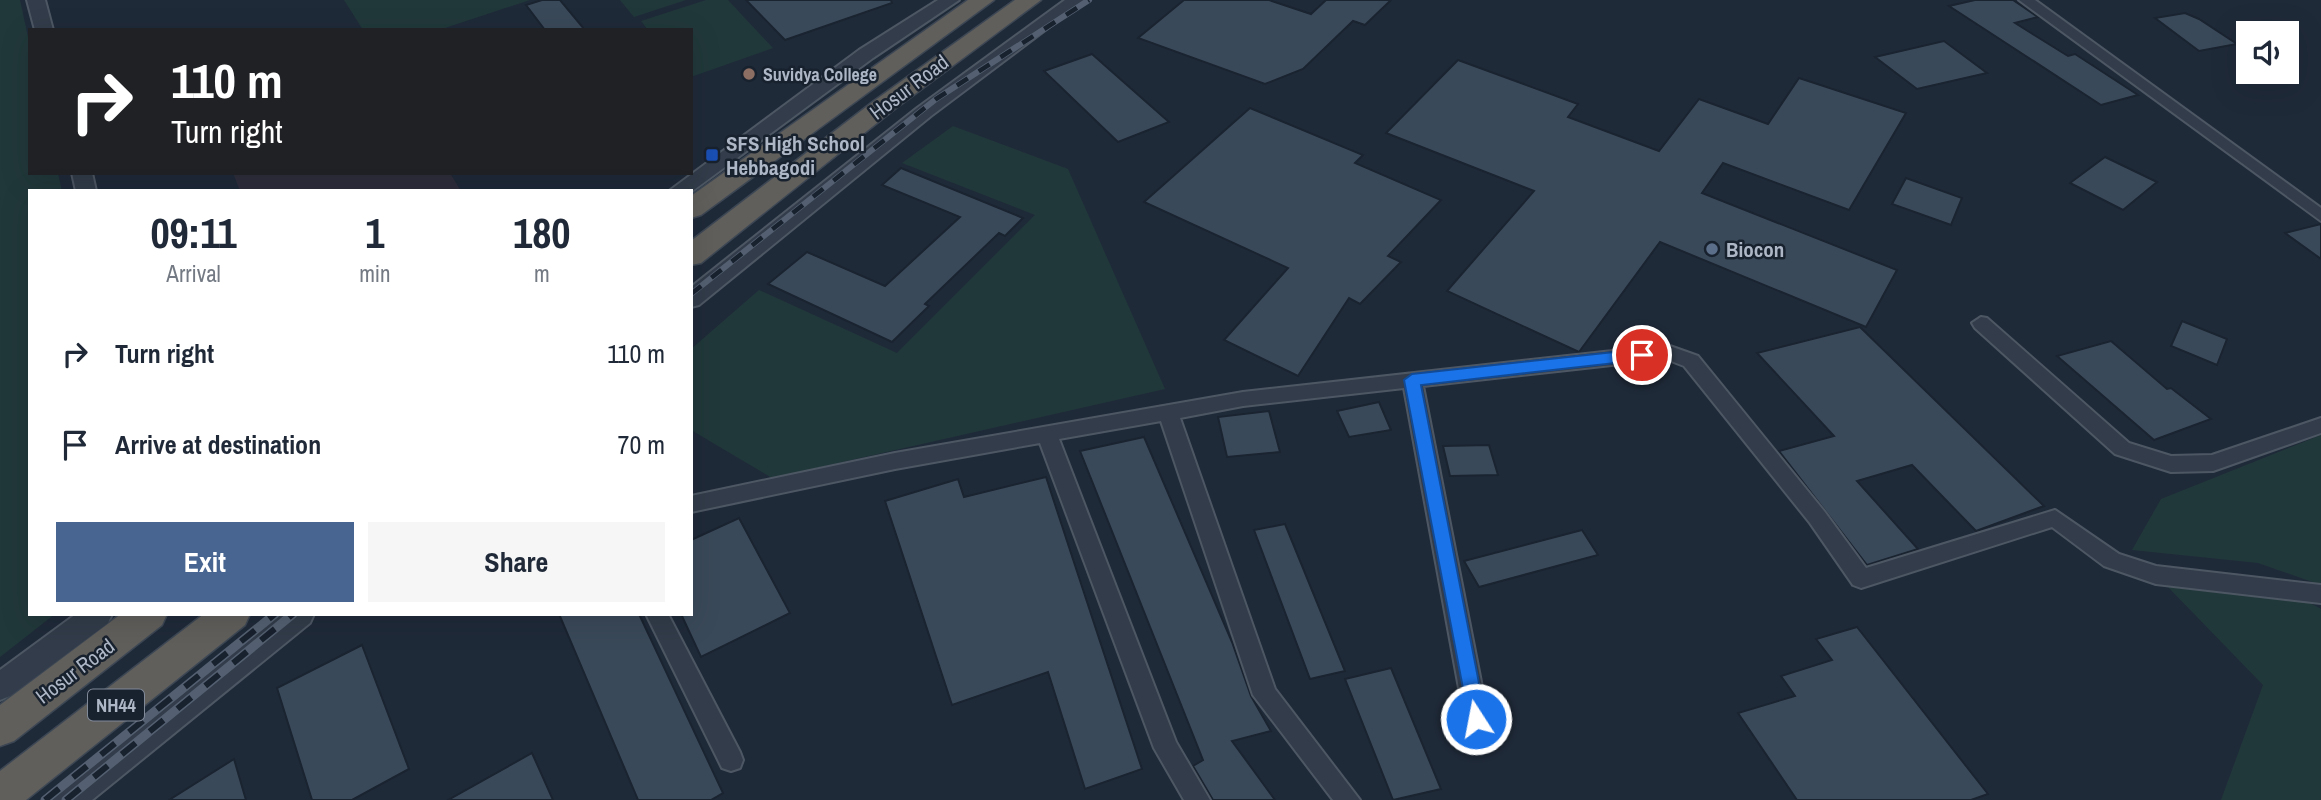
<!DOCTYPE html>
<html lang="en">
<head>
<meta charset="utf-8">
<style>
  body { margin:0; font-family:"Archivo Narrow",sans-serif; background:#f6f6f7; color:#1f2937; height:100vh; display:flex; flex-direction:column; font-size:26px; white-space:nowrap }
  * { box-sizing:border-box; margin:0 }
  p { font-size:23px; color:#747a83 }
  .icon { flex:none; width:38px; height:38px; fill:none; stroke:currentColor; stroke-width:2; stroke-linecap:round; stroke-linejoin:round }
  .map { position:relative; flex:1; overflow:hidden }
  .side { position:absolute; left:28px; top:189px; width:665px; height:427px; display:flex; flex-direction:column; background:#fff; border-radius:0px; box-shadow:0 7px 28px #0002 }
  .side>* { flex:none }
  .top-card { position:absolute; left:28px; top:28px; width:665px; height:147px; border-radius:0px; box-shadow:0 7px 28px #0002; background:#202124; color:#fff; overflow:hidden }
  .tools { position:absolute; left:2236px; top:21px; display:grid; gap:14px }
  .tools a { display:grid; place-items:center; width:63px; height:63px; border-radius:0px; background:#fff; box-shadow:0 7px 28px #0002; font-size:35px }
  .pin { position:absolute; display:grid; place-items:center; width:60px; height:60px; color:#fff; margin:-30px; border:4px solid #fff; border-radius:50%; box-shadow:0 2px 7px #0007 }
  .me { position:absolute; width:77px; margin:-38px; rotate:349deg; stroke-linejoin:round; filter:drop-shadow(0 0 5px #0008) }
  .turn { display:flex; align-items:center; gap:24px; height:147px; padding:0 28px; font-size:32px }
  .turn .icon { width:91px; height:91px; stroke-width:2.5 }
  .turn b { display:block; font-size:49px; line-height:60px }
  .eta { display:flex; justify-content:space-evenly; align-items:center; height:119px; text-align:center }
  .eta b { font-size:42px; font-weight:800; line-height:49px }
  .cta { display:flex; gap:14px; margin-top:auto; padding:14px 28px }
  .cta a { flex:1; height:80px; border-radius:0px; background:#486591; color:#fff; font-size:28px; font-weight:800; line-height:80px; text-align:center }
  .cta a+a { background:#f6f6f7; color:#1f2937 }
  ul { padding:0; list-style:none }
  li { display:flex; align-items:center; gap:21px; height:91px; padding:0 28px }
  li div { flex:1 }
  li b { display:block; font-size:26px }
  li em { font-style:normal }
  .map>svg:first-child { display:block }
  .medical { fill:#2f2e3d }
  .green { fill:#21383a }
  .building { fill:#3a4959; stroke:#1a2330; stroke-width:2 }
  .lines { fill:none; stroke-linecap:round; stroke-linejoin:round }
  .minor-casing { stroke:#4d5764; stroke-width:4 }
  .tertiary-casing { stroke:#4d5764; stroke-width:4 }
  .trunk-casing { stroke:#3d4754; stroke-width:3 }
  .minor { fill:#323c4a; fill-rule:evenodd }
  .tertiary { fill:#323c4a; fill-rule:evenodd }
  .trunk { fill:#605f5c; fill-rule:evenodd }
  .rail-far1-casing { stroke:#546071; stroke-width:6 }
  .rail-casing { stroke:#546071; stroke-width:9 }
  .rail-far1 { stroke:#18212e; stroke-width:4.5; stroke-dasharray:13; stroke-linecap:butt }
  .rail { stroke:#18212e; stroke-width:6; stroke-dasharray:18; stroke-linecap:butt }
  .route { fill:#1a73e8; stroke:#114b97; stroke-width:2 }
  .education-dot { fill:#8d6e63; stroke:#18212e; stroke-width:2.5 }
  .transit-dot { fill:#1a4fb4; stroke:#18212e; stroke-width:2.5 }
  .service-dot { fill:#5c6f8a; stroke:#18212e; stroke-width:2.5 }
  .labels { text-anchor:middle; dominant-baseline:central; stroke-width:5; stroke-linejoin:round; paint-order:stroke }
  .far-poi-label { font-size:18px; font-weight:bold; fill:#adb7c6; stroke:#18212e; text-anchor:start }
  .shield { fill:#18212e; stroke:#808a98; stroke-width:2 }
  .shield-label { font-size:19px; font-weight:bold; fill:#adb7c6 }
  .street-label { font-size:21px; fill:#adb7c6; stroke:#18212e }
  .poi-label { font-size:21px; font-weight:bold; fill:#adb7c6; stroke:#18212e; text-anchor:start }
</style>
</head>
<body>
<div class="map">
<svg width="2321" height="800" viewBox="0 0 2321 800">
  <rect width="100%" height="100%" fill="#1f2a39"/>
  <polygon class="medical" points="233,173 450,173 461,191 240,191"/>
  <g class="green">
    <polygon points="0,0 20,0 30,46 30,173 58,173 62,191 30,191 30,614 55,614 0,657"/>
    <polygon points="344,0 530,0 439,30 363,30"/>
    <polygon points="620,0 686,0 634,17"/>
    <polygon points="706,0 728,0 773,48 691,77 691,30 648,30 641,21"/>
    <polygon points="953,126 1068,169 1165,389 772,478 691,430 691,349 759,290 897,353 1035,215 902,163"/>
    <polygon points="2321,435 2321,585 2258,563 2132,550 2161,499"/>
    <polygon points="2165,584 2301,598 2321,609 2321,800 2221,800 2263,685"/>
  </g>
  <g class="building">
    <polygon points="542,0 560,0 585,30 545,30 526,5"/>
    <polygon points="746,0 891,0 892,3 785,40"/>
    <polygon points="1184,0 1269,0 1311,14 1326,0 1391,0 1365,25 1353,21 1303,69 1265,84 1138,38"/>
    <polygon points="1975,0 2013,0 2038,17 2015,23 2068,56 2075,54 2138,95 2101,105 1949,6"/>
    <polygon points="2185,13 2199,19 2237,44 2199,51 2155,18"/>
    <polygon points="1944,41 1987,73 1917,89 1875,57"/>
    <polygon points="1092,54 1110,70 1169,122 1118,142 1044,71"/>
    <polygon points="1458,60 1578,104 1568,117 1659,151 1699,99 1768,124 1799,78 1906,113 1849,210 1723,163 1702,193 1897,270 1866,327 1660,242 1579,352 1447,291 1534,191 1386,133"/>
    <polygon points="1250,108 1363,155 1355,163 1441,200 1388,256 1401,262 1360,304 1349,298 1298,376 1224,340 1288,268 1144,202"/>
    <polygon points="2105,157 2157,182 2123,210 2070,183"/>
    <polygon points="901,168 1023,218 1005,236 999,233 925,304 929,306 892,342 768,284 807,252 885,286 960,217 882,185"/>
    <polygon points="1906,178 1962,198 1951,225 1892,204"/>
    <polygon points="2321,224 2321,259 2285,233"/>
    <polygon points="2182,321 2227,339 2217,365 2171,346"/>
    <polygon points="1860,327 2044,506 1976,531 1912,465 1857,481 1918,549 1867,565 1779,451 1834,436 1757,353"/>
    <polygon points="2111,341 2167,389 2171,388 2211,419 2154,440 2057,356"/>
    <polygon points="1379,402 1391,430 1349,437 1337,411"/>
    <polygon points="1269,411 1280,452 1227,457 1218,417"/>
    <polygon points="1144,437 1232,642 1251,696 1271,731 1232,741 1275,800 1213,800 1193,766 1203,760 1080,451"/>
    <polygon points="1489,445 1498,475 1450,476 1443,446"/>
    <polygon points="1046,477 1142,769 1085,789 1048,672 952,705 885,501 958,479 964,497"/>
    <polygon points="739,518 790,613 701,657 681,614 691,614 691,540"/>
    <polygon points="1285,524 1345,671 1310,679 1254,530"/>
    <polygon points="1582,530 1598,555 1479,587 1464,561"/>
    <polygon points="559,614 639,614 723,793 711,800 638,800"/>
    <polygon points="1857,627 1988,794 1971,800 1797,800 1738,713 1795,696 1781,676 1832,660 1816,639"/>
    <polygon points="362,645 409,769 352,800 312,800 277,688"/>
    <polygon points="1391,668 1441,789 1393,800 1345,679"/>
    <polygon points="532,753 553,800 448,800"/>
    <polygon points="234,759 246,800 169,800"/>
  </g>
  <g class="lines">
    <defs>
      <g id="minor">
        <polygon points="2019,0 2035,0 2321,208 2321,221"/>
        <polygon points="1981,317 1987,318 2129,443 2171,456 2212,455 2321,418 2321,433 2213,471 2171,472 2115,454 1975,328 1972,323"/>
        <polygon points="1667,345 1698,356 1824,511 1866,568 2055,510 2119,554 2156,566 2321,585 2321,603 2156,584 2104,566 2052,527 1861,588 1853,585 1810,523 1684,366 1666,359 1423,386 1493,743 1489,751 1481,754 1473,751 1469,743 1404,388 1243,406 1180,418 1275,689 1360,800 1333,800 1253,695 1161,421 1059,439 1176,742 1210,800 1184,800 1154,748 1040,443 895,469 691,512 691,496 895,453 1243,392"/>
        <polygon points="646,614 668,614 740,752 743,760 740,768 731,771 722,768"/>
      </g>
      <g id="tertiary">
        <polygon points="27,0 45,0 53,30 35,30"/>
        <polygon points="938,0 959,0 873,58 691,192 669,191 859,50"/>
        <polygon points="1065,0 1085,0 931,116 699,305 691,307 691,287 917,108"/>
        <polygon points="72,173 92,173 96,191 76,191"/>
        <polygon points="76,614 112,614 108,623 10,696 0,700 0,670"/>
        <polygon points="279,614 314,614 310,623 92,800 52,800 57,789"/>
      </g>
      <g id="trunk">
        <polygon points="968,0 994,0 701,215 691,218 691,196"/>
        <polygon points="1015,0 1041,0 892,111 701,263 691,265 691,241 874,101"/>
        <polygon points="121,614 167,614 162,625 14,741 0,746 0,705"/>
        <polygon points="204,614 250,614 245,625 26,800 0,800 0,771"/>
      </g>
    </defs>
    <use href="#minor" class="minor-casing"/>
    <use href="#tertiary" class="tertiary-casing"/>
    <use href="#trunk" class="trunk-casing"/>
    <use href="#minor" class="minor"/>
    <use href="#tertiary" class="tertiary"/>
    <use href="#trunk" class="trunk"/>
    <defs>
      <polyline id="rail-far1" points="691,294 936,99 1089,0"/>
      <g id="rail">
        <polyline points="45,800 275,614"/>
        <polyline points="66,800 293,614"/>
      </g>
    </defs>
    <use href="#rail-far1" class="rail-far1-casing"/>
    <use href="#rail" class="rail-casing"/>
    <use href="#rail-far1" class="rail-far1"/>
    <use href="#rail" class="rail"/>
  </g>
  <polygon class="route" points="1642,349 1650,355 1642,360 1421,385 1486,719 1483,725 1476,728 1470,725 1404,380 1412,374"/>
  <circle class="education-dot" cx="749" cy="74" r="7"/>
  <rect class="transit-dot" x="705" y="148" width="14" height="14" rx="3.5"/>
  <circle class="service-dot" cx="1712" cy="249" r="7"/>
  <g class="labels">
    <g class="far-poi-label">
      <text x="763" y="74">Suvidya College</text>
    </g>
    <rect class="shield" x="88" y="689.5" width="56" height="31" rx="5"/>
    <g class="shield-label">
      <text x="116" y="705">NH44</text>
    </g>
    <g class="street-label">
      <text transform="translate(909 87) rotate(-37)">Hosur Road</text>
      <text transform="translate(75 671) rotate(-37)">Hosur Road</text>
    </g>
    <g class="poi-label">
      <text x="726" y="143">SFS High School<tspan x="726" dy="24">Hebbagodi</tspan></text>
      <text x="1726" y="249">Biocon</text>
    </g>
  </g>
</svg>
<div class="tools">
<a><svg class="icon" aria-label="sound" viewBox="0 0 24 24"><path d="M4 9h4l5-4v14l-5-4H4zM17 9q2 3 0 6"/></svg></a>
</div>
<div class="pin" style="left:1642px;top:355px;background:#d93025"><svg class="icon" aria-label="arrive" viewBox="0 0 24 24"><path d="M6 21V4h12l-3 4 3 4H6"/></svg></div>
<svg class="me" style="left:1476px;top:719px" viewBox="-20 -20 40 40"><circle r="17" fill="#1a73e8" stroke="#fff" stroke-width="3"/><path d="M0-11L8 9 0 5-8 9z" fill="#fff"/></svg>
<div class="top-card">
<div class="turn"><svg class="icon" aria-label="right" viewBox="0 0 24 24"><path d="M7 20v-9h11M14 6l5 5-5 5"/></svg><div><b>110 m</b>Turn right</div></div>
</div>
<section class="side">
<div class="eta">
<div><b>09:11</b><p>Arrival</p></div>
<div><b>1</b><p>min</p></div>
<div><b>180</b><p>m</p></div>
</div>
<ul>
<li><svg class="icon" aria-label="right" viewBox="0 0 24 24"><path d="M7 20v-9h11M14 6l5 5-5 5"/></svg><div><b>Turn right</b></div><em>110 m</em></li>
<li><svg class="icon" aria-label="arrive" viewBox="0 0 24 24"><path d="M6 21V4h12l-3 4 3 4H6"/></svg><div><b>Arrive at destination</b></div><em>70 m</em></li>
</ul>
<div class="cta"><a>Exit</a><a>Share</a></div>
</section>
</div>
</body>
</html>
